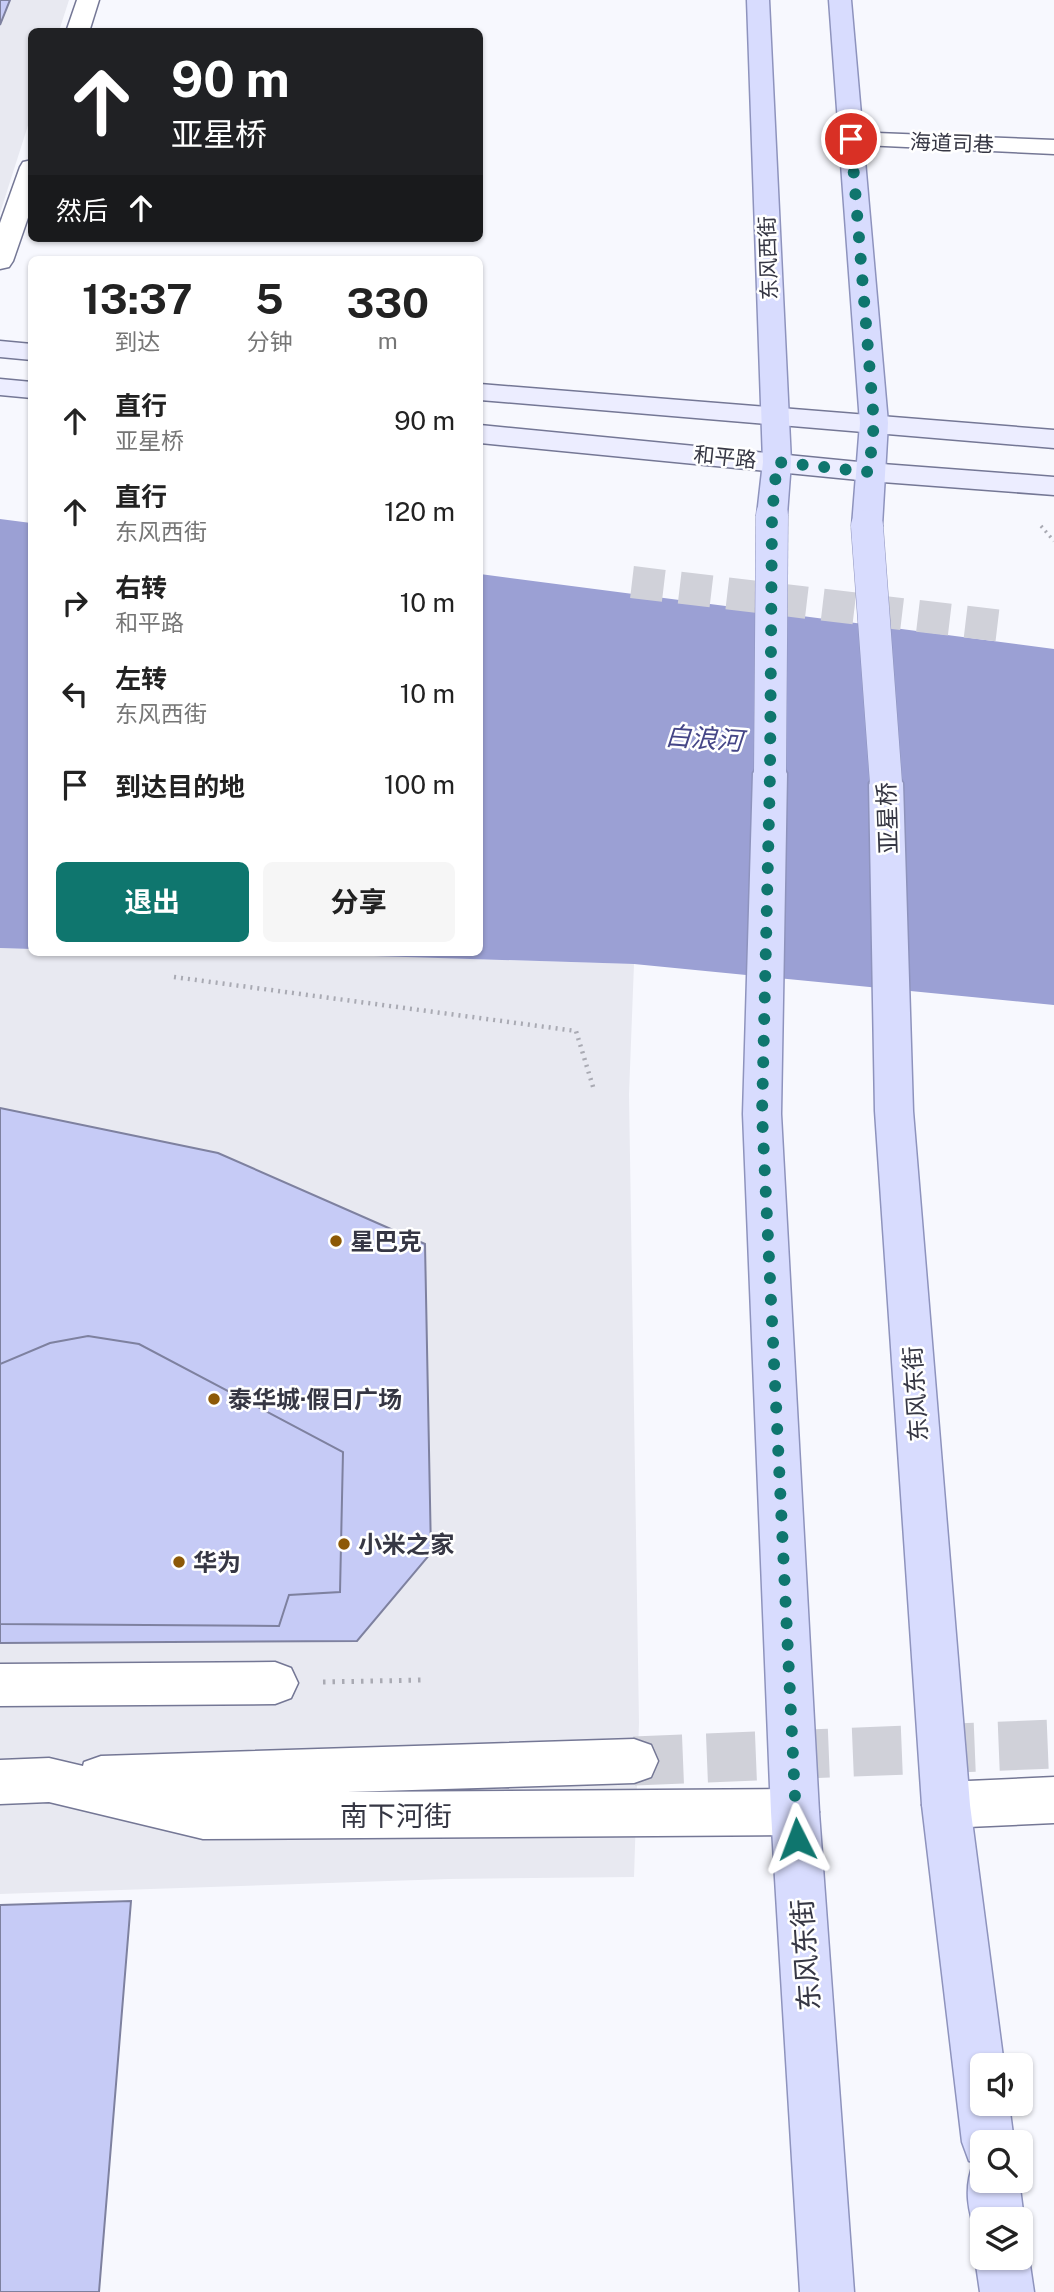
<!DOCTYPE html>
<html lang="zh">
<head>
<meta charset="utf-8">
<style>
  body { margin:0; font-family:"Public Sans","Noto Sans SC",sans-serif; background:#f6f6f6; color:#222; height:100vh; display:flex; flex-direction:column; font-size:26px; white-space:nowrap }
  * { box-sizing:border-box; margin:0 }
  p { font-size:23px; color:#767676 }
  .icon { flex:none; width:38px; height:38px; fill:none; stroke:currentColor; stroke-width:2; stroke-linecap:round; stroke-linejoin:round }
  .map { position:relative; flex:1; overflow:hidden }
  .details { position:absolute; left:28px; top:256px; width:455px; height:700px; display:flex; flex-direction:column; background:#fff; border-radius:10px; box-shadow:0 2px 5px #0004 }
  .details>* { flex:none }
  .guide { position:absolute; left:28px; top:28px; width:455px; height:214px; border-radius:10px; box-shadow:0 2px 5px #0004; background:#202124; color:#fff; overflow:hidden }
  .controls { position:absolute; left:970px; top:2053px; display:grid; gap:14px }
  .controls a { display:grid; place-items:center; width:63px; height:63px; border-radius:10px; background:#fff; box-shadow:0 2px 5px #0004; font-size:35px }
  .pin { position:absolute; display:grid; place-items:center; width:60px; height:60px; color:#fff; margin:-30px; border:4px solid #fff; border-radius:50%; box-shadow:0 2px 7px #0007 }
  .me { position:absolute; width:77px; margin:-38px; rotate:357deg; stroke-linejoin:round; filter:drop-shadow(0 0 5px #0008) }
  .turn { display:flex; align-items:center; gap:24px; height:147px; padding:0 28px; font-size:32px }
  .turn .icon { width:91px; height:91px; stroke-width:2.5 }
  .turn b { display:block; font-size:49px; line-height:60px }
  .then { display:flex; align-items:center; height:66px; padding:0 28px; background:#0003; gap:14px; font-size:26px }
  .eta { display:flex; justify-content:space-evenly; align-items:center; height:119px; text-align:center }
  .eta b { font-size:42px; font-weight:700; line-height:49px }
  .action { display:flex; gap:14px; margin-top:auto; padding:14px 28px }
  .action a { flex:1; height:80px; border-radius:10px; background:#0f766e; color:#fff; font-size:28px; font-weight:700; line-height:80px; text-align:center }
  .action a+a { background:#f6f6f6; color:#222 }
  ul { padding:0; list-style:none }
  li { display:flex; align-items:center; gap:21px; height:91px; padding:0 28px }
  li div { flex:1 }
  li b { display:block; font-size:26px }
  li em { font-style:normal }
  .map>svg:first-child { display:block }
  .built { fill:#e8e9f1 }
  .water { fill:#9ba0d4 }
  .building { fill:#c6cbf6; stroke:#7e819f; stroke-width:2 }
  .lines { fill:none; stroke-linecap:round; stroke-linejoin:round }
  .pedestrian-tunnel { stroke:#d0d1d9; stroke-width:32; stroke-dasharray:32 16; stroke-linecap:butt }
  .minor-tunnel { stroke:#d0d1d9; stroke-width:49; stroke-dasharray:49 24; stroke-linecap:butt }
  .pedestrian-casing { stroke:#747795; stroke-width:3 }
  .minor-casing { stroke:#747795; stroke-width:3 }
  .tertiary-casing { stroke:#747795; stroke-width:3 }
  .secondary-casing { stroke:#747795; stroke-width:3 }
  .primary-casing { stroke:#8e93bd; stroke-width:3 }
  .path-far2 { stroke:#a9aab3; stroke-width:3.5; stroke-dasharray:2 4.5; stroke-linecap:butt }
  .path-far1 { stroke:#a9aab3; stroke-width:4.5; stroke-dasharray:2 5; stroke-linecap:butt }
  .path { stroke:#a9aab3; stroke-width:5; stroke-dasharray:2.5 7; stroke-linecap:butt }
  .pedestrian { fill:#fff; fill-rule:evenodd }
  .minor { fill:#fff; fill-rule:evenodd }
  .tertiary { fill:#fff; fill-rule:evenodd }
  .secondary { fill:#ecedff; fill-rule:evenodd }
  .primary { fill:#d8dcfe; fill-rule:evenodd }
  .primary-bridge-casing { stroke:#8e93bd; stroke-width:33; stroke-linecap:butt }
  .primary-bridge { stroke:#d8dcfe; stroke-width:32 }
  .route { stroke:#0f766e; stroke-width:12; stroke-dasharray:0 21.6 }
  .poi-dot { fill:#8d5907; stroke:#fff; stroke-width:2.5 }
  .labels { text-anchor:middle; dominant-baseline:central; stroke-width:5; stroke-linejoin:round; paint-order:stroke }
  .far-street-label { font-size:21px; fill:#363744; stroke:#fff }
  .street-label { font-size:24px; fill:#363744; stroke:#fff }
  .poi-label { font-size:24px; font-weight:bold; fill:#363744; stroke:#fff; text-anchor:start }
  .water-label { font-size:26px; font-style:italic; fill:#454687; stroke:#fff }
  .near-street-label { font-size:28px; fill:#363744; stroke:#fff }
</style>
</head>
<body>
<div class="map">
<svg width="1054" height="2292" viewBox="0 0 1054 2292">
  <rect width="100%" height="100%" fill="#f7f8fe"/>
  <g class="built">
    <polygon points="0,0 69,0 59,31 32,32 31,116 0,213"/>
    <polygon points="0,948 31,949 32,952 247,952 634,964 629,1094 639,1723 634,1877 448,1879 0,1894"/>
  </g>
  <g class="water">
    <polygon points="0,519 31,523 31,949 0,948"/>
    <polygon points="480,574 1054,649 1054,1005 634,964 247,952 480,952"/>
  </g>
  <g class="building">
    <polygon points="0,0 10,0 0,25"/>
    <polygon points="0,1108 218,1153 425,1244 431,1553 357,1641 0,1643"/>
    <polygon points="88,1336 139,1344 343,1452 340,1592 289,1595 279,1626 0,1624 0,1364 50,1343"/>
    <polygon points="131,1901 99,2292 0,2292 0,1905"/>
  </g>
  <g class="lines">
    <polyline class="pedestrian-tunnel" points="632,582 1011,627"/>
    <polyline class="minor-tunnel" points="634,1761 1054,1744"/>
    <defs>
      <polygon id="pedestrian" points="275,1662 291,1668 298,1683 291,1698 275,1704 0,1706 0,1664"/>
      <g id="minor">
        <polygon points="851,132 1054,140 1054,154 842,144 839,139 842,134"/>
        <polygon points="634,1739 651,1745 658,1761 651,1777 634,1783 347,1792 795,1789 812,1796 819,1812 812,1828 795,1835 203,1839 49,1802 0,1804 0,1760 49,1758 83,1766 84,1762 101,1756"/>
        <polygon points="1054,1777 1054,1823 946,1828 929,1821 922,1805 929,1789 946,1782"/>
      </g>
      <g id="tertiary">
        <polygon points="77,0 99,0 89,32 66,32"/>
        <polygon points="32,160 32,206 13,261 9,267 0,269 0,223 20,167 23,162"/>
      </g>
      <g id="secondary">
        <polygon points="0,341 32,344 32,360 0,357"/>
        <polygon points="0,379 32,382 32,398 0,395"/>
        <polygon points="480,384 1054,430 1054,448 480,400"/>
        <polygon points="480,425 869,463 1054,477 1054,495 869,481 480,443"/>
      </g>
      <g id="primary">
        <polygon points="747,0 769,0 791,462 787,515 783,521 772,524 761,521 757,515 763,462"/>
        <polygon points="829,0 851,0 888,423 882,526 878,532 867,535 856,532 852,526 860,423"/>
        <polygon points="770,762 782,765 787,773 781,1114 819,1812 854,2292 800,2292 771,1812 743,1114 753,773 758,765"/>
        <path d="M886,772L898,775L903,783L913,1111L970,1805L1004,2065H982V2104H1009L1014,2142H982V2180H1019L1024,2219L1020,2227V2219H982V2239L978,2238C968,2213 963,2188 974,2162L969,2161L962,2142L922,1805L875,1111L869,783L874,775Z"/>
        <polygon points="1021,2239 1029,2258 1034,2292 980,2292 975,2258 982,2242 982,2258 1020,2258"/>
      </g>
    </defs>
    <use href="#pedestrian" class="pedestrian-casing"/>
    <use href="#minor" class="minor-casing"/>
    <use href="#tertiary" class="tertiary-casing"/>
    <use href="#secondary" class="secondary-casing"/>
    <use href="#primary" class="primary-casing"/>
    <polyline class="path-far2" points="1041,526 1054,541"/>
    <polyline class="path-far1" points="174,977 576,1031 594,1090"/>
    <polyline class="path" points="323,1682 424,1680"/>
    <use href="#pedestrian" class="pedestrian"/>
    <use href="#minor" class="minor"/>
    <use href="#tertiary" class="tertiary"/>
    <use href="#secondary" class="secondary"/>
    <use href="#primary" class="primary"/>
    <defs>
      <g id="primary-bridge">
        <polyline points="867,526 886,783"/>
        <polyline points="770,773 772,515"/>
      </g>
    </defs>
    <use href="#primary-bridge" class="primary-bridge-casing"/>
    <use href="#primary-bridge" class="primary-bridge"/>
  </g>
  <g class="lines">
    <polyline class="route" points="797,1839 762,1114 770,773 772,515 777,462 869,472 874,423 851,139"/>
  </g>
  <g class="poi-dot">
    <circle cx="336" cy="1241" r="7"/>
    <circle cx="214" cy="1399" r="7"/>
    <circle cx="344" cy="1544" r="7"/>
    <circle cx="179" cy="1562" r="7"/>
  </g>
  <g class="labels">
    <g class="far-street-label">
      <text transform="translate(952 143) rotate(2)">海道司巷</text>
      <text transform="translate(768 258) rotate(-92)">东风西街</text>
      <text transform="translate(725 457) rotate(6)">和平路</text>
    </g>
    <g class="street-label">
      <text transform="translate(887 818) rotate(-92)">亚星桥</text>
      <text transform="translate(915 1394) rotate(-94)">东风东街</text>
    </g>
    <g class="poi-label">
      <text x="350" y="1241">星巴克</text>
      <text x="228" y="1399">泰华城·假日广场</text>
      <text x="358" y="1544">小米之家</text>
      <text x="193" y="1562">华为</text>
    </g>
    <g class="water-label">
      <text transform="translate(704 738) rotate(4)">白浪河</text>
    </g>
    <g class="near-street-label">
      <text x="396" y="1815">南下河街</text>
      <text transform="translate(805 1955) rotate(-94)">东风东街</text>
    </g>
  </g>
</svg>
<div class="controls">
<a><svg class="icon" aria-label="sound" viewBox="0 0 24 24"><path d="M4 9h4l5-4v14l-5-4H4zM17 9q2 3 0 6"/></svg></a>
<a><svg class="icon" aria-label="search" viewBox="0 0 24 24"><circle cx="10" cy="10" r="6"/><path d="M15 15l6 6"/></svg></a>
<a><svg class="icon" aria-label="layers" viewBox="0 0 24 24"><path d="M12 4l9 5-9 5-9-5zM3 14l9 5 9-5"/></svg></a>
</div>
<div class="pin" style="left:851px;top:139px;background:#d93025"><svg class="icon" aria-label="arrive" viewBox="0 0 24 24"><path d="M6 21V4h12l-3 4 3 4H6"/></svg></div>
<svg class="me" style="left:797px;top:1839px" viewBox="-20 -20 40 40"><path d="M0-17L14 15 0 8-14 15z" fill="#0f766e" stroke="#fff" stroke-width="4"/></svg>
<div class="guide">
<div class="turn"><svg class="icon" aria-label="ahead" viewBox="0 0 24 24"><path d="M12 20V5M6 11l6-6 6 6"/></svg><div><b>90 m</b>亚星桥</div></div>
<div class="then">然后<svg class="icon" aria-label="ahead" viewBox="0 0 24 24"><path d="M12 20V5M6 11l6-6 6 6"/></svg></div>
</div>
<section class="details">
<div class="eta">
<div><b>13:37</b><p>到达</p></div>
<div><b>5</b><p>分钟</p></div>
<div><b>330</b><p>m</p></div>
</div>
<ul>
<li><svg class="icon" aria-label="ahead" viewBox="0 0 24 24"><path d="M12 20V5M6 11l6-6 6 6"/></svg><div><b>直行</b><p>亚星桥</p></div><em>90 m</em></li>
<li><svg class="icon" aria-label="ahead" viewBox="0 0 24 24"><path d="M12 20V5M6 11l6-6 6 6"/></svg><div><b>直行</b><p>东风西街</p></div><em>120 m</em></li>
<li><svg class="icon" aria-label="right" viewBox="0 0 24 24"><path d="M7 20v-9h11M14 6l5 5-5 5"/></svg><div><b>右转</b><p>和平路</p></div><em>10 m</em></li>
<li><svg class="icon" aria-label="left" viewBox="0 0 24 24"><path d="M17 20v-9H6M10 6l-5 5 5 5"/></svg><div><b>左转</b><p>东风西街</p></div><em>10 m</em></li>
<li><svg class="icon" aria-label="arrive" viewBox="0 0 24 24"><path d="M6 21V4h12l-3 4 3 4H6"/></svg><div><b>到达目的地</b></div><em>100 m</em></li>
</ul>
<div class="action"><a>退出</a><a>分享</a></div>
</section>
</div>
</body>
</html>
